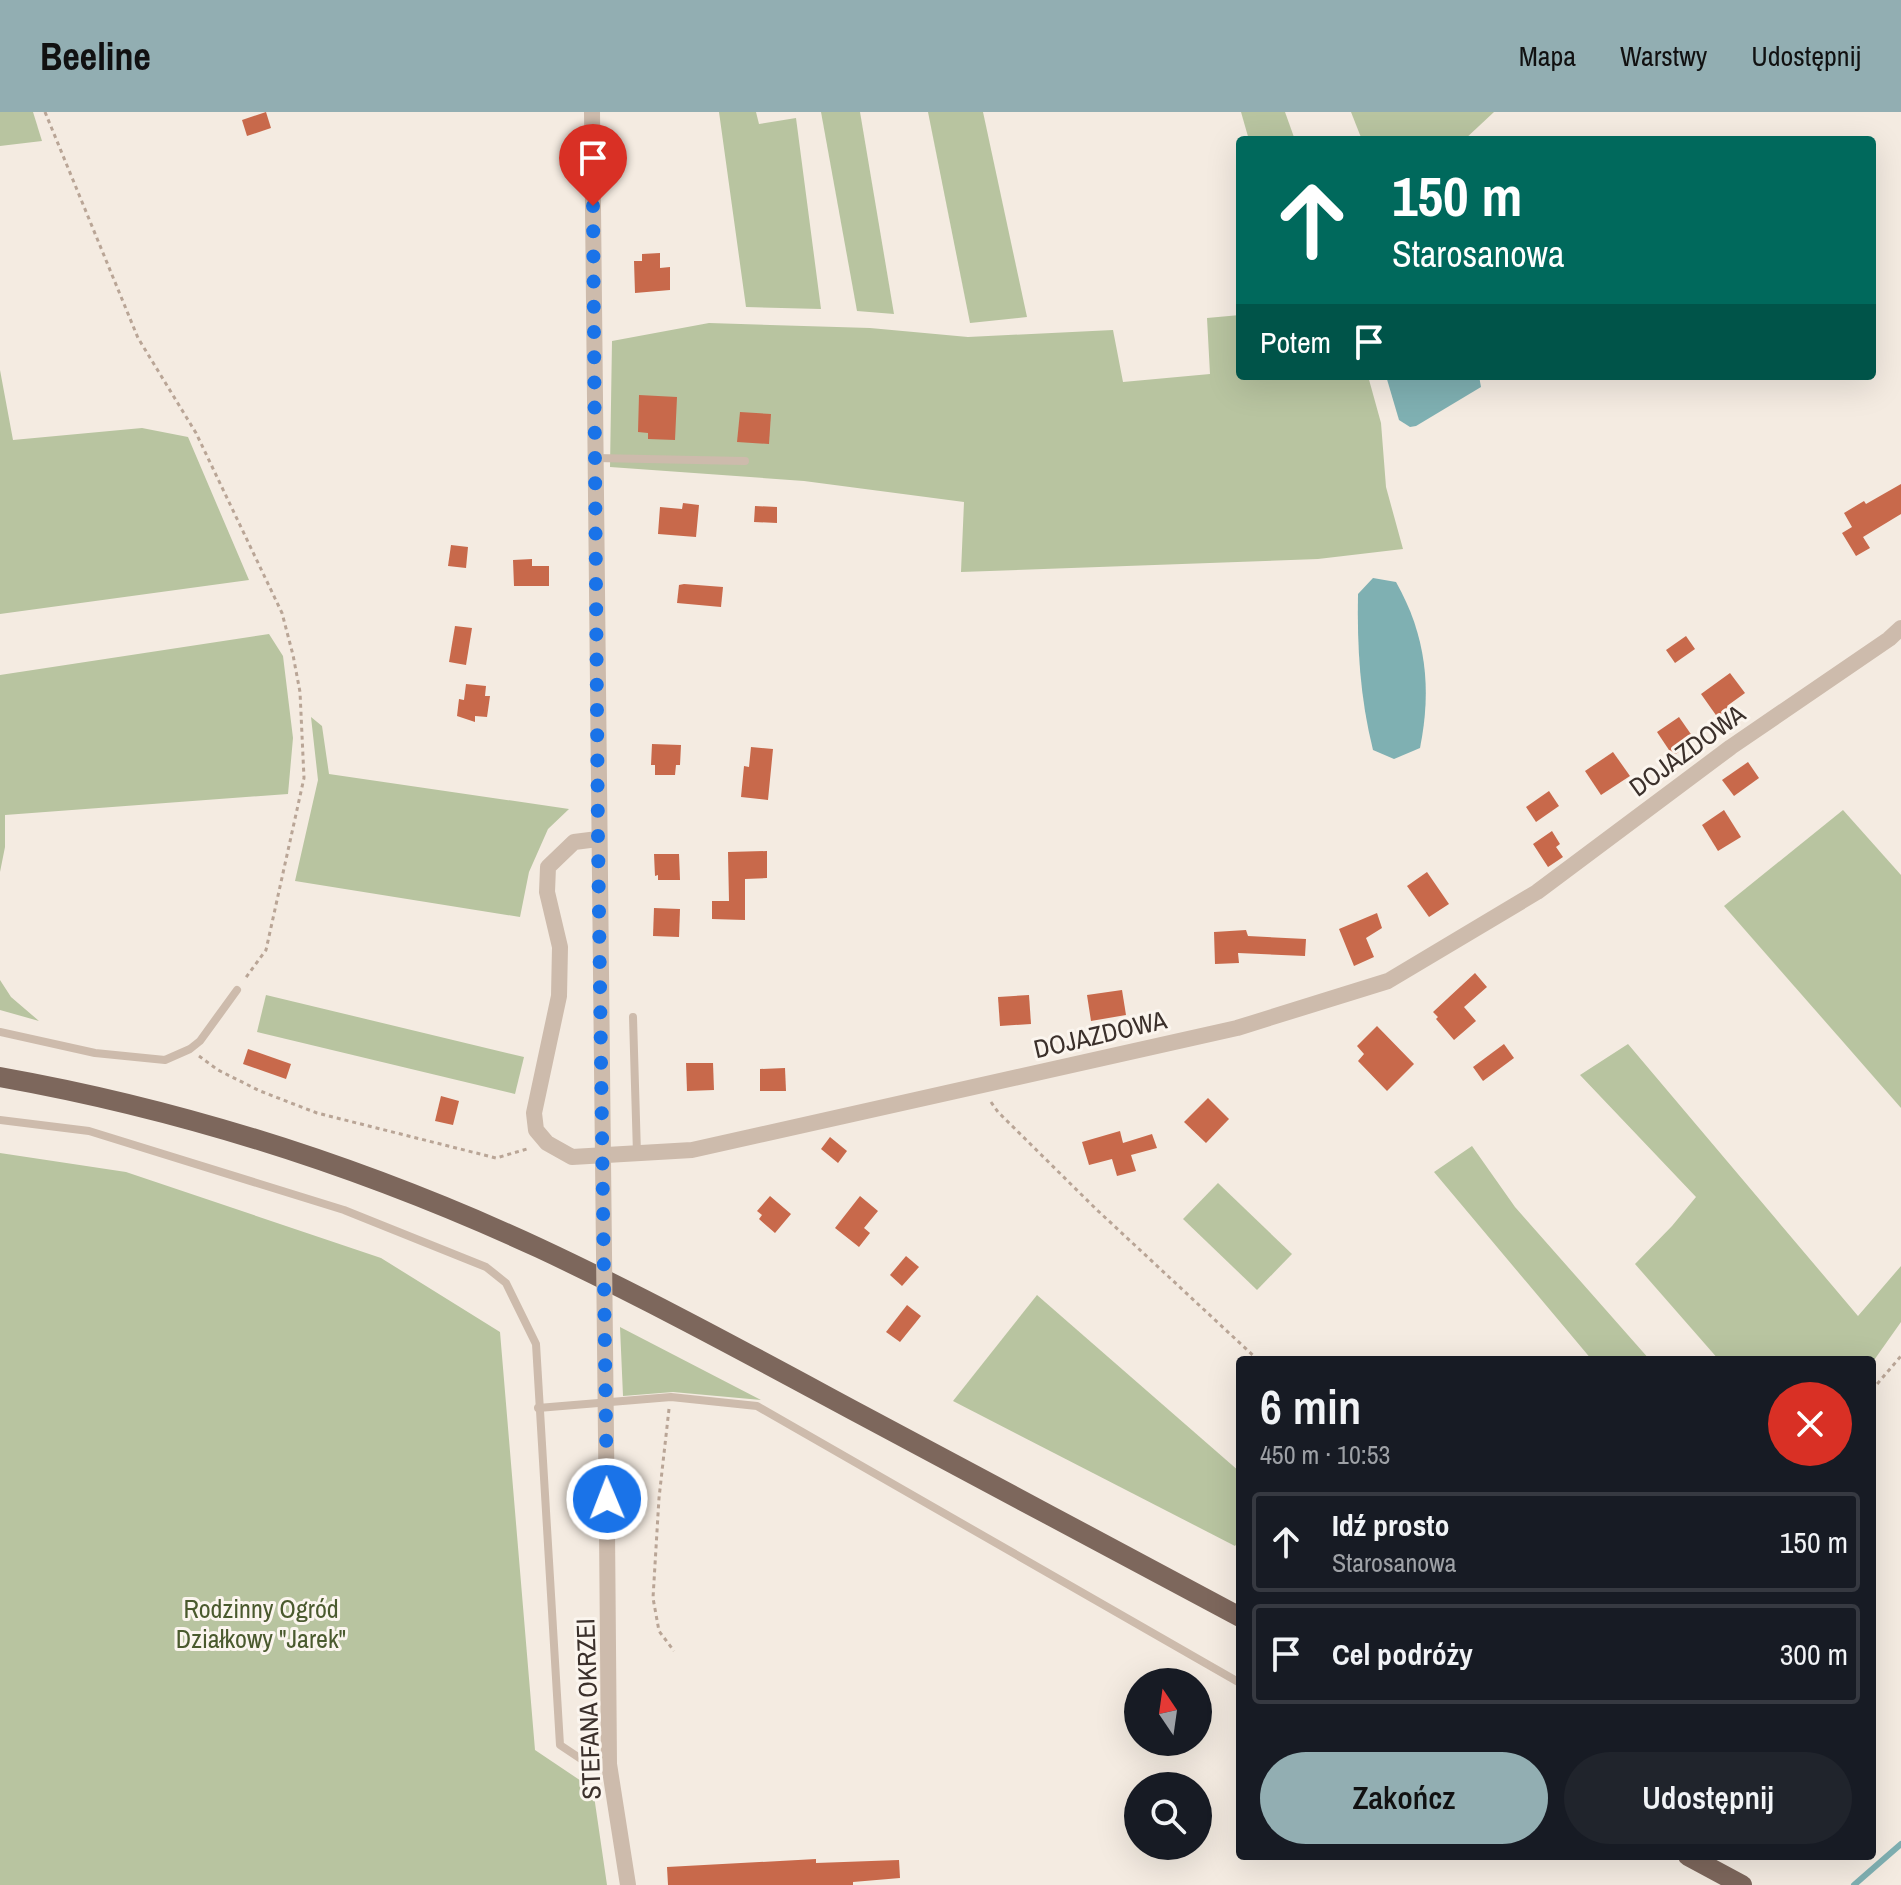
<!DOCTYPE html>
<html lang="pl">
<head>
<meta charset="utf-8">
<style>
  body { margin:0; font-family:"Archivo Narrow",sans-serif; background:#20242c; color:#f1f3f6; height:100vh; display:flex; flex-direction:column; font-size:30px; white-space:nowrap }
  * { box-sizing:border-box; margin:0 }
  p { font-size:26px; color:#9ea1a6 }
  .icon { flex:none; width:44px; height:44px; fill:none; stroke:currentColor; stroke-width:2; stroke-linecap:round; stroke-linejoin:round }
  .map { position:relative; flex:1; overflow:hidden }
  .side { position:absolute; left:1236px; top:1244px; width:640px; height:504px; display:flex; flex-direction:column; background:#171b24; border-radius:8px; box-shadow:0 8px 32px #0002 }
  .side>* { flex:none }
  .banner { position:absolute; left:1236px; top:24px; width:640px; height:244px; border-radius:8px; box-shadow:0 8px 32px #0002; background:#00695c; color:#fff; overflow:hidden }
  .needle { width:52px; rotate:347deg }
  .buttons { position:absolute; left:1124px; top:1556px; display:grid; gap:16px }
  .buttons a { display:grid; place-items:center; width:88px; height:88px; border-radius:50%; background:#171b24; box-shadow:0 8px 32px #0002; font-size:40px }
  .pin { position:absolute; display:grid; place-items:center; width:68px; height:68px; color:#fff; margin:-82px -34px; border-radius:50% 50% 50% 0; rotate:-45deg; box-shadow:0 0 8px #0007 }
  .pin .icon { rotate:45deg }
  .me { position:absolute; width:88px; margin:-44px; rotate:359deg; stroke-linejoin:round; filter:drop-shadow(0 0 6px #0008) }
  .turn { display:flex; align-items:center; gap:28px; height:168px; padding:0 24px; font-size:36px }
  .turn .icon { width:104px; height:104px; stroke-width:2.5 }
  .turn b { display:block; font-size:56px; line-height:68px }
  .then { display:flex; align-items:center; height:76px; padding:0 24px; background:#0003; gap:16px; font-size:30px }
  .round { display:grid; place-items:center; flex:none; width:84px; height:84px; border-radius:42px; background:#20242c }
  .head { display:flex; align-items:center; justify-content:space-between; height:136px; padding:0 24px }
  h1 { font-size:48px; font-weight:600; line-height:60px }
  .action { display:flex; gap:16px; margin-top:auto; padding:16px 24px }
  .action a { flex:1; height:92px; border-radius:48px; background:#92aeb2; color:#111; font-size:32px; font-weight:600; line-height:92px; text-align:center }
  .action a+a { background:#20242c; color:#f1f3f6 }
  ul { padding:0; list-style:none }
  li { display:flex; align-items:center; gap:24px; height:100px; margin:0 16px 12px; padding:0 8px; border:4px solid #363941; border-radius:8px }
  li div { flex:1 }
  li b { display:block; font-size:30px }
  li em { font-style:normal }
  header { display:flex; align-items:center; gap:48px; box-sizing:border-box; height:112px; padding:0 40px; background:#92aeb2; color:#111 }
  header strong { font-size:38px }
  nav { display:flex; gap:44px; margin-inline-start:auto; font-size:28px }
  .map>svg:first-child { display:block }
  .green { fill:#b8c4a0 }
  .water { fill:#7fb0b2 }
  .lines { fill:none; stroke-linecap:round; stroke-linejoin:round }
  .stream { stroke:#7fb0b2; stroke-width:6 }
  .building { fill:#c8694b }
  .path { stroke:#b9a596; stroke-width:3; stroke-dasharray:4 4; stroke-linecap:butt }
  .service { stroke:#cdbbac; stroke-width:8 }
  .minor { stroke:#cdbbac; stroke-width:16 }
  .primary { stroke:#7d675c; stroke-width:20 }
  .minor-bridge { stroke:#cdbbac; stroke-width:16 }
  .route { stroke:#1a73e8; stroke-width:14; stroke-dasharray:0 25.2 }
  .labels { text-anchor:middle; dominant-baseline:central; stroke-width:6; stroke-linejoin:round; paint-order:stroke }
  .street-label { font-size:26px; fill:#3b302b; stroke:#fbf5ee }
  .park-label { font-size:26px; fill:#4a5a2e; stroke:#fbf5ee }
</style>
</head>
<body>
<header>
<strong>Beeline</strong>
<nav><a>Mapa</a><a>Warstwy</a><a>Udostępnij</a></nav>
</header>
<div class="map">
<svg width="1901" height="1773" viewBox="0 0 1901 1773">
  <rect width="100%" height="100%" fill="#f4ebe1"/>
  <g class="green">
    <polygon points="0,0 33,0 42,29 0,34"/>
    <polygon points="719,0 756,0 759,12 796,6 821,197 746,195"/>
    <polygon points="821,0 860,0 894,202 857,199"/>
    <polygon points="928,0 983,0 1027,205 970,211"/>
    <polygon points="1241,0 1285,0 1295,28 1249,28"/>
    <polygon points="1351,0 1494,0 1464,28 1362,28"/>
    <polygon points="1240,203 1240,264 1368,264 1381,311 1386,375 1403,437 1318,447 961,460 964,390 804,369 610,355 612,229 709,211 870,216 968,225 1113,218 1123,270 1210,262 1207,206"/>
    <polygon points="0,258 13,328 142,316 188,325 249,468 0,502"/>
    <polygon points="269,522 283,544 293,626 288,682 5,703 5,735 0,760 0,563"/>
    <polygon points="311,605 322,614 329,662 569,697 548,717 529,760 520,805 295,769 318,668"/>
    <polygon points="1843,698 1901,763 1901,996 1724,794"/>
    <polygon points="0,868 11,885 39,909 0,898"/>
    <polygon points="266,883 524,945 515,982 257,920"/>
    <polygon points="1628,932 1858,1204 1901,1154 1901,1210 1872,1251 1872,1248 1719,1248 1635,1152 1672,1114 1696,1085 1580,963"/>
    <polygon points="1472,1034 1515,1095 1650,1248 1592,1248 1434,1060"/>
    <polygon points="0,1041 126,1060 381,1146 500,1220 535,1638 593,1677 607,1773 0,1773"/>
    <polygon points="1218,1071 1292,1142 1257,1178 1183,1107"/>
    <polygon points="1037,1183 1240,1360 1240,1427 1235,1434 953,1289"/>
    <polygon points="620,1215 761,1288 673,1280 623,1284"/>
  </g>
  <g class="water">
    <polygon points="1386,264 1479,264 1481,275 1416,314 1410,315 1399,308"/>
    <path d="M1373,466L1396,470C1426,523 1432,576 1420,636L1394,647L1373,638C1360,586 1357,535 1358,482Z"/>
  </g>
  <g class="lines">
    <polyline class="stream" points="1854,1773 1901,1732"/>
  </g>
  <g class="building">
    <polygon points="266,0 271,16 247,24 242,8"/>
    <polygon points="660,141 660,156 670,155 670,178 635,181 634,149 642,149 642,142"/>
    <polygon points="639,283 677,285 675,328 648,327 648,321 638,320"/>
    <polygon points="740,300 771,302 769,332 737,330"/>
    <polygon points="1901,372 1901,402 1863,425 1870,436 1856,444 1842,421 1852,415 1844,401 1864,389 1866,392"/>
    <polygon points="683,391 699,393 696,425 658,422 660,395 682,397"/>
    <polygon points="755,394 777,395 777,411 754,410"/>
    <polygon points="451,433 468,435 466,456 448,454"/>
    <polygon points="532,447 532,454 549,454 549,474 514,474 513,448"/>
    <polygon points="684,472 723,475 721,495 677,491 679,473"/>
    <polygon points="455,514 472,516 466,553 449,550"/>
    <polygon points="1686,524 1695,537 1675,551 1666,538"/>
    <polygon points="1730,561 1745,581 1727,594 1730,597 1718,606 1701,582"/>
    <polygon points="466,572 486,574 485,584 490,584 487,605 475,604 475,610 457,604 459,587 464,588"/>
    <polygon points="1679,605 1695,628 1673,644 1657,620"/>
    <polygon points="652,632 681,633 680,653 676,653 675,663 655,663 655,653 651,653"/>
    <polygon points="751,635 773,637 768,688 741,685 744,654 749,655"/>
    <polygon points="1613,640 1630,664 1601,683 1585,659"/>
    <polygon points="1748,650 1759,666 1734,684 1722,668"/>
    <polygon points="1549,679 1559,694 1536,710 1526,695"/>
    <polygon points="1724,698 1741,725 1718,739 1702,713"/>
    <polygon points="1552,719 1560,732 1556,735 1563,745 1548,755 1533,732"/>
    <polygon points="767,739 767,766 745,767 745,808 712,807 712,789 729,789 728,740"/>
    <polygon points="654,742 679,742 680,768 658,768 658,763 655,764"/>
    <polygon points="1427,760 1449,792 1429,805 1407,774"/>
    <polygon points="654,796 680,797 679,825 653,824"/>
    <polygon points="1377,801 1382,816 1366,826 1374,845 1354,854 1339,817"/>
    <polygon points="1246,818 1248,824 1306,827 1305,844 1238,841 1239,851 1215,852 1214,820"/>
    <polygon points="1475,861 1487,875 1464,895 1476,909 1454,928 1436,907 1438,905 1433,900"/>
    <polygon points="1122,878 1126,903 1091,909 1087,883"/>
    <polygon points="1029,883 1031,912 1000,914 998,885"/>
    <polygon points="1377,914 1414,952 1387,979 1358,949 1364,942 1357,934"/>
    <polygon points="1504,932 1514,946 1483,969 1473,955"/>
    <polygon points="248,937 291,952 286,967 243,952"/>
    <polygon points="686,951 713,951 714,978 687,979"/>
    <polygon points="785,956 786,979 760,979 760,957"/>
    <polygon points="441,984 459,989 453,1013 435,1009"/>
    <polygon points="1208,986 1229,1007 1206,1031 1184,1010"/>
    <polygon points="1120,1019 1123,1031 1152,1022 1157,1036 1131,1043 1136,1059 1117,1064 1112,1047 1089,1053 1082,1030"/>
    <polygon points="830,1025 847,1039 838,1051 821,1037"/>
    <polygon points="770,1084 791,1102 775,1121 759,1107 762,1103 757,1099"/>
    <polygon points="860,1084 878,1099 864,1116 870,1121 859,1135 835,1116"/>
    <polygon points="906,1144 919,1155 902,1174 890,1163"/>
    <polygon points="907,1193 921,1204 900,1230 886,1220"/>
    <polygon points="816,1747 816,1751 899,1748 900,1766 853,1770 853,1773 668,1773 667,1755"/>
  </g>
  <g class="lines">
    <g class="path">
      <polyline points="45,0 138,226 196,321 282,501 293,543 300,580 304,666 266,838 244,868"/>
      <polyline points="199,944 218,958 260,979 317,1001 496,1046 527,1037"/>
      <polyline points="991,990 998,1000 1096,1097 1258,1248"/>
      <polyline points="1872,1278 1901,1244"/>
      <polyline points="669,1297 659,1386 653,1486 659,1519 674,1539"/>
    </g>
    <g class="service">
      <polyline points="596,346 745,349"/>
      <polyline points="633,905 637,1042"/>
      <polyline points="0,920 95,941 165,948 190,937 200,929 237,878"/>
      <polyline points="0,1008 89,1019 344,1098 486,1155 506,1171 536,1232 560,1633 584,1649 608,1652"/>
      <polyline points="538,1296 671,1285 757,1294 1240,1571"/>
    </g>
    <g class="minor">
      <polyline points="592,0 602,956"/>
      <polyline points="598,727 574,730 548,755 547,780 560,835 559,884 534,1001 536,1018 547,1031 572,1045 692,1038 1237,916 1388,869 1537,780 1731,635 1889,527 1901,516"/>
      <polyline points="607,1418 609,1652 628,1773"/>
    </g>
    <g class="primary">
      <path d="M0,965C185,998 368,1057 539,1136C648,1187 754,1245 860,1302C987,1370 1113,1437 1240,1505"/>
      <polyline points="1688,1744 1742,1773"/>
    </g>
    <polyline class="minor-bridge" points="602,956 607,1418"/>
  </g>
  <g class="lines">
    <polyline class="route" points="593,94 598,727 607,1387"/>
  </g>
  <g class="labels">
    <g class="street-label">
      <text transform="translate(1687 638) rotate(-36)">DOJAZDOWA</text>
      <text transform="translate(1100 922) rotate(-13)">DOJAZDOWA</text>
      <text transform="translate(588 1597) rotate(-92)">STEFANA OKRZEI</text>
    </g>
    <g class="park-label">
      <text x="261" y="1496">Rodzinny Ogród<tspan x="261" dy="30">Działkowy "Jarek"</tspan></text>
    </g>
  </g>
</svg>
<div class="buttons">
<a><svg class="needle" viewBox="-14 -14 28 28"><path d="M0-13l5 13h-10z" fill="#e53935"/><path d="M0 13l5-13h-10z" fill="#9ea1a6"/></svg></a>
<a><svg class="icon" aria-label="search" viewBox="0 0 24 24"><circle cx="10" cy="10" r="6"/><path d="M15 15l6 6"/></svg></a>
</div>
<div class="pin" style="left:593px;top:94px;background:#d93025"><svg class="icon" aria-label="arrive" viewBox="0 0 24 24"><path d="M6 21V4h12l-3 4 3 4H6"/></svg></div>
<svg class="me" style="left:607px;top:1387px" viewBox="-20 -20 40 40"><circle r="17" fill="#1a73e8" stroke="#fff" stroke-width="3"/><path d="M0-11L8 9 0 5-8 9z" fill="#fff"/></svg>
<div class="banner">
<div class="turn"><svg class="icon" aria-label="ahead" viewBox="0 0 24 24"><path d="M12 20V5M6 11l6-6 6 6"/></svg><div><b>150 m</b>Starosanowa</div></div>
<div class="then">Potem<svg class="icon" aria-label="arrive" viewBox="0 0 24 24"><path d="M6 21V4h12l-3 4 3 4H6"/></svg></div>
</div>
<section class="side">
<div class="head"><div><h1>6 min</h1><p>450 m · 10:53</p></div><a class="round" style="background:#d93025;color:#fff"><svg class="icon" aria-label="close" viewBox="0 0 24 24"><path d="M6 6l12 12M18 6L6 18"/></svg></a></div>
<ul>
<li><svg class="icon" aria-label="ahead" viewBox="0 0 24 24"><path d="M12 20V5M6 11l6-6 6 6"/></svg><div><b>Idź prosto</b><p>Starosanowa</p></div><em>150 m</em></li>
<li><svg class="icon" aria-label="arrive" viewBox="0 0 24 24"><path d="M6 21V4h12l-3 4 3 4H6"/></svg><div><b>Cel podróży</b></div><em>300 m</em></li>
</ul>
<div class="action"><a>Zakończ</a><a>Udostępnij</a></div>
</section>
</div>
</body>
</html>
